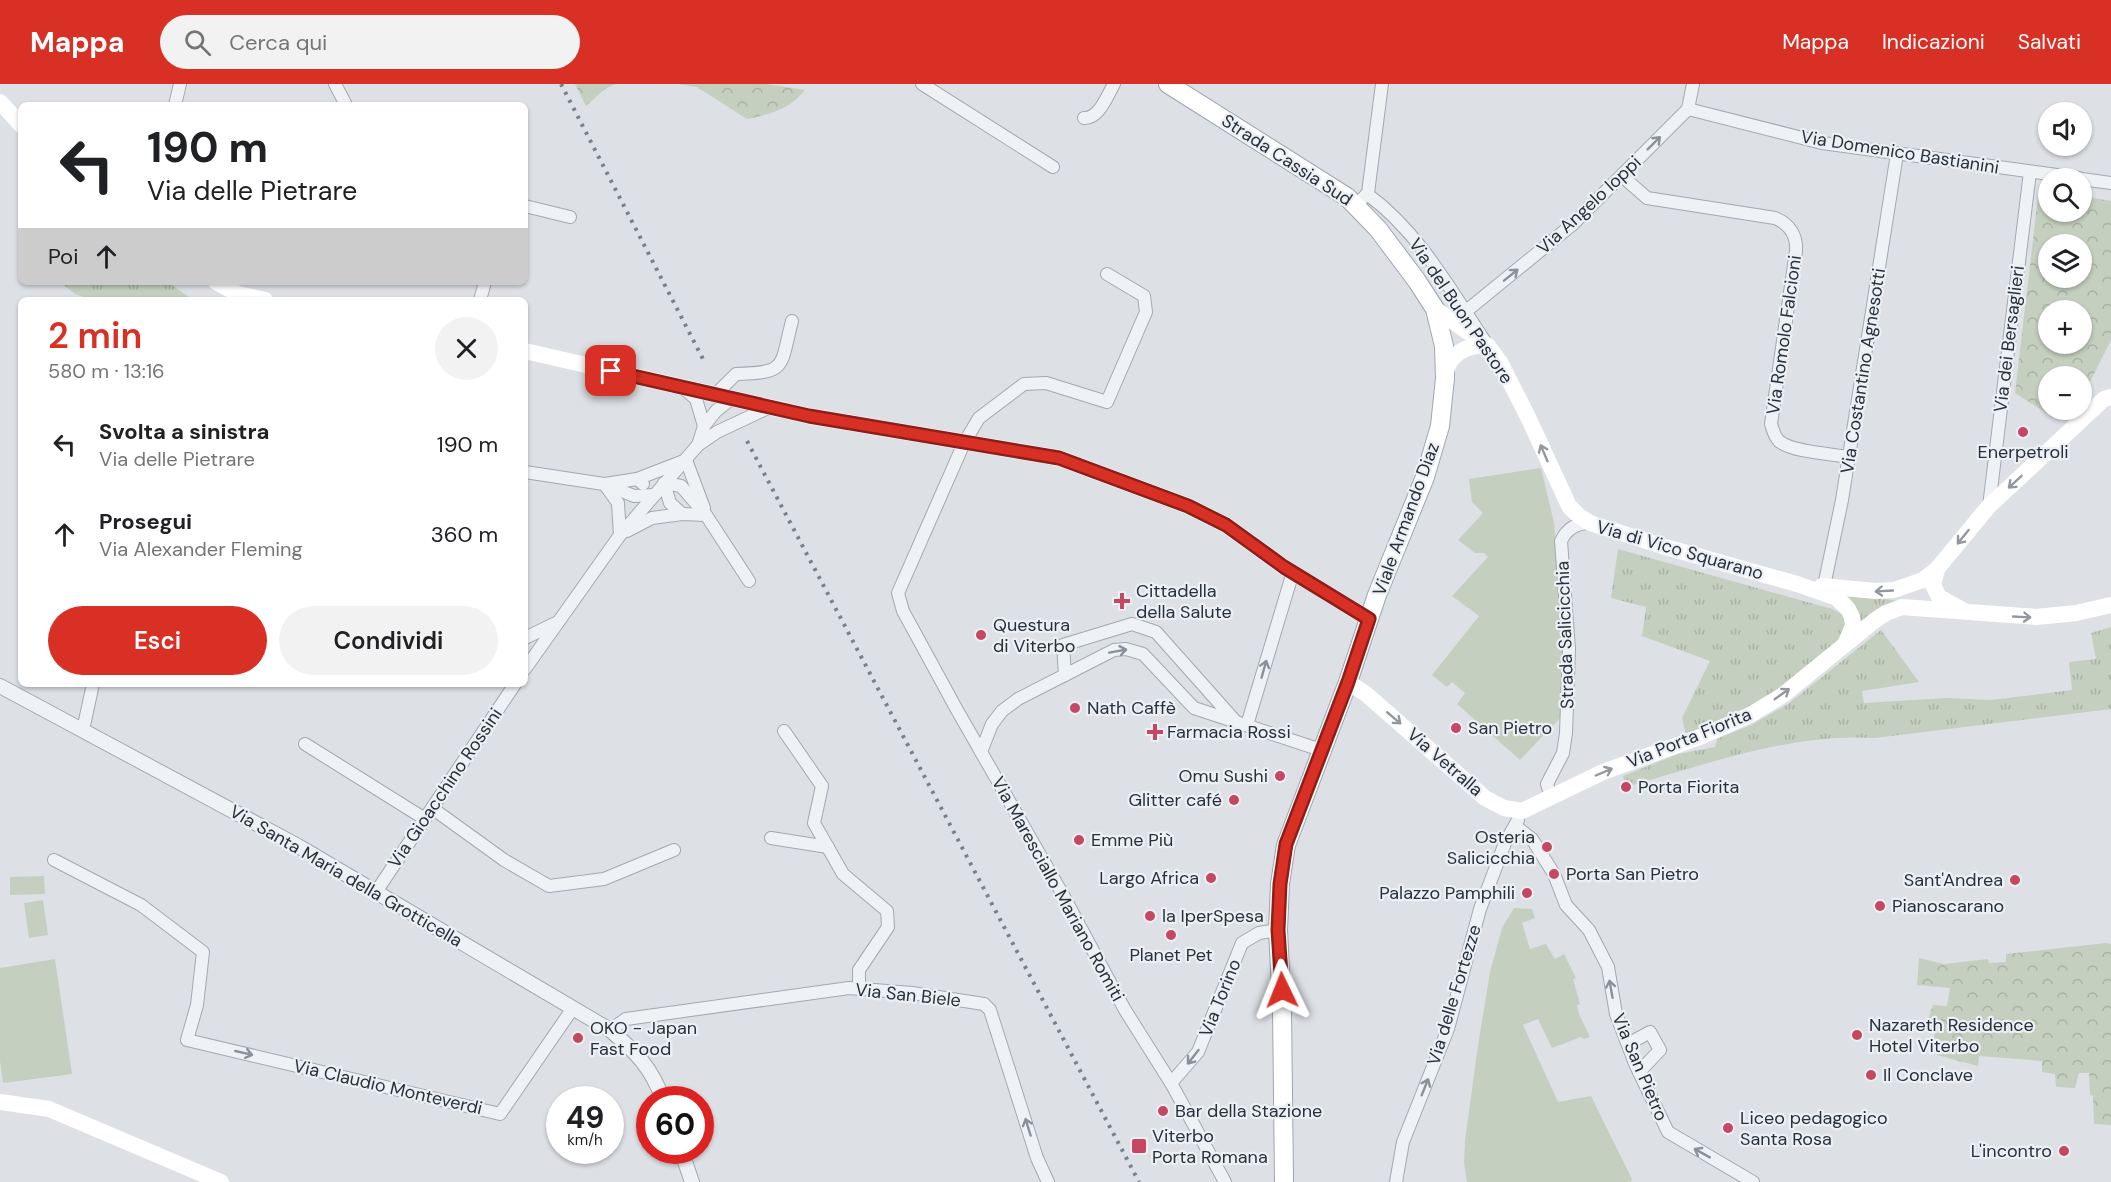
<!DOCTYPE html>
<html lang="it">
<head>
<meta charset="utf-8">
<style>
  body { margin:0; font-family:"DM Sans",sans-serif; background:#f2f2f2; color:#202124; height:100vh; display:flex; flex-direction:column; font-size:22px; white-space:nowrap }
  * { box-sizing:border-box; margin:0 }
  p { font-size:20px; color:#757577 }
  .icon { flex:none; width:33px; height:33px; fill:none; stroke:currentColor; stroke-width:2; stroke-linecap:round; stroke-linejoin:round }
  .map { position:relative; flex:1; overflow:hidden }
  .details { position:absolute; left:18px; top:213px; width:510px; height:390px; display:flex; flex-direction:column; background:#fff; border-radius:9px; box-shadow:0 2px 4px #0004 }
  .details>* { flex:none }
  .banner { position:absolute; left:18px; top:18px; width:510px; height:183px; border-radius:9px; box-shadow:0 2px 4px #0004; background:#fff; color:#202124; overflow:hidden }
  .tools { position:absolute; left:2038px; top:18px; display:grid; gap:12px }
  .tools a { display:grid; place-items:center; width:54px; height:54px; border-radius:50%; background:#fff; box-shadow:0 2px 4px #0004; font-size:30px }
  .speed { position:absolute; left:546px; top:1002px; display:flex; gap:12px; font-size:30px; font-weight:700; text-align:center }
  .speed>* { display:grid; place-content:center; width:78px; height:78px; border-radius:50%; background:#fff; box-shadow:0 2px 4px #0004; line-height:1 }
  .speed small { font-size:15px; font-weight:400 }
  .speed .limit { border:9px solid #d22; background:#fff; color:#111 }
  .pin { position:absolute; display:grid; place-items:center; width:51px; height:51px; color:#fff; margin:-26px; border-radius:12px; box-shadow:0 3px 9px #0006 }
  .me { position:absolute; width:66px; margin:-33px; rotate:358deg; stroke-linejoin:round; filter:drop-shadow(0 0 4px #0008) }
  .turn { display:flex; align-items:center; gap:21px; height:126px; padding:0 30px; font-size:27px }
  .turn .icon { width:78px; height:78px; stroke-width:2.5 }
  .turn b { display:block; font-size:42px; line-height:51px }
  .then { display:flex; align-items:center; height:57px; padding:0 30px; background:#0003; gap:12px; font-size:22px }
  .round { display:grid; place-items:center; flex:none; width:63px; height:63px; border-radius:32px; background:#f2f2f2 }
  .summary { display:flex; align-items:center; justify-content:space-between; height:102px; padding:0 30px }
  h1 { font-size:36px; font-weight:600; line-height:45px; color:#d93025 }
  .button { display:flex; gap:12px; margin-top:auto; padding:12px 30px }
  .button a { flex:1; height:69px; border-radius:36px; background:#d93025; color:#fff; font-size:24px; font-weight:600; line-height:69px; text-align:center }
  .button a+a { background:#f2f2f2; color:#202124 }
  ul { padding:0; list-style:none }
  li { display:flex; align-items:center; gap:18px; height:90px; padding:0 30px }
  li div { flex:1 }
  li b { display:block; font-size:22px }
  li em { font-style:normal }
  header { display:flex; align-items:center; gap:36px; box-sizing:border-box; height:84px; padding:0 30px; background:#d93025; color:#fff }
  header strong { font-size:28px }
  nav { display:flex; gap:33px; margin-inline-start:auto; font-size:21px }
  .search { width:420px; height:54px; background:#f2f2f2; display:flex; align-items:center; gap:15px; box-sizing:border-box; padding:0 21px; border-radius:33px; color:#757577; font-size:22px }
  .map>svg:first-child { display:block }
  .grass { fill:url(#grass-tufts) }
  .forest { fill:url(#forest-crowns); fill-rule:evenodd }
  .garden { fill:#c4cfbf }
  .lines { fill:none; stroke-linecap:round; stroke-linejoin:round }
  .minor-casing { stroke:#a3a8b0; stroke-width:14 }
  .tertiary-casing { stroke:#a3a8b0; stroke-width:16 }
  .primary-casing { stroke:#9da6b1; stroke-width:20 }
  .minor { stroke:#eff2f5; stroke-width:12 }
  .tertiary { stroke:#eff2f5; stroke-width:14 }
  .secondary { stroke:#fff; stroke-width:16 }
  .primary { stroke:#fff; stroke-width:18 }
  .rail { stroke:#77828f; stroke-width:4; stroke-dasharray:3 6; stroke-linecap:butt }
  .oneway { stroke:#8b9198 }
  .oneway2 { stroke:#93989e }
  .route-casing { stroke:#8d1f18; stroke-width:15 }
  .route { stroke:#d93025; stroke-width:10 }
  .poi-dot { fill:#c64762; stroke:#ecf0f4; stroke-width:2 }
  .labels { text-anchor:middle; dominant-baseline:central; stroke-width:4.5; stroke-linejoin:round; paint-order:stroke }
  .street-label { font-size:18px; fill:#27303c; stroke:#ecf0f4 }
  .poi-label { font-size:18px; fill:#27303c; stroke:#ecf0f4; text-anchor:start }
</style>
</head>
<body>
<header>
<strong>Mappa</strong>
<div class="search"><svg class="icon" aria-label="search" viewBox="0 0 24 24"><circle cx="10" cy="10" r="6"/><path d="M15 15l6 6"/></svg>Cerca qui</div>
<nav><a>Mappa</a><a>Indicazioni</a><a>Salvati</a></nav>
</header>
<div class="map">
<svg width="2111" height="1098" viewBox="0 0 2111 1098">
  <defs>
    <pattern id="grass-tufts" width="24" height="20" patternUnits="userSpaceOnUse" patternTransform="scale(1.5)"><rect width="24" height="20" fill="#c4cfbf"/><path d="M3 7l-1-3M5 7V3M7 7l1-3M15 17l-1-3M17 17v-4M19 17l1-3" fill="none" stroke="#a8b2a5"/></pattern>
    <pattern id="forest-crowns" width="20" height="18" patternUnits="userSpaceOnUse" patternTransform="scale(1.5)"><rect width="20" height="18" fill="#c4cfbf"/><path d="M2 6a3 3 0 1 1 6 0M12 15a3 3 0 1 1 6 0" fill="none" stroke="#a8b2a5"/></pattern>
  </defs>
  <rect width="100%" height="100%" fill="#dde1e6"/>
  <g class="grass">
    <polygon points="60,198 168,198 193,216 92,216 75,210"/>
    <polygon points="1618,465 1832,525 1842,530 1846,535 1842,554 1779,606 1748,625 1686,651 1682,634 1710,577 1642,552 1646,523 1611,514"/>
    <polygon points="1846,509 1898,517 1859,543 1853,519"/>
    <path d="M2111,543V625L1875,654C1790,649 1707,680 1626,703L1623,692L1678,670L1715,663L1717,655L1751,641L1788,620L1881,546L1919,598L1862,607L1864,619L1947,614L1991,616L2072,606L2069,578L2096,575L2091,549Z"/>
  </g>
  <g class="forest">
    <polygon points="575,0 615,0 605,5 586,22"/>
    <path d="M678,0H766L805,6C789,26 771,30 747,35L697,3Z"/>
    <path d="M2039,104L2049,106V128H2082V112L2111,117V256L2087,304L2082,308V292H2049V326H2063L2054,334L2015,309ZM2049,160H2082V194H2049ZM2049,226H2082V260H2049Z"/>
    <polygon points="2106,859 2111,860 2111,1041 2094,1040 2093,1012 2090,1011 2089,989 2079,989 2075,1004 2056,1003 2055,990 2042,988 2042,977 1979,972 1978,982 1937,971 1940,961 1933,957 1935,949 1925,945 1933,921 1947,922 1950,904 1917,901 1919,874 1944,880 1988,875 1989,879 2006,878 2006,870"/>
  </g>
  <g class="garden">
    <polygon points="1541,384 1554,439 1564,565 1562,632 1520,676 1457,620 1465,609 1452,598 1447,603 1432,591 1479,532 1452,512 1488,473 1484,469 1475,469 1458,456 1483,429 1472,418 1469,395"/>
    <polygon points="44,792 45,810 10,811 10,793"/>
    <polygon points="43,816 48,851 29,854 24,819"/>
    <polygon points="1514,824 1532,825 1535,834 1522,839 1530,865 1546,860 1555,875 1564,870 1576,894 1573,895 1580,920 1577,921 1579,930 1590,953 1583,955 1581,953 1552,964 1538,935 1523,941 1558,1018 1591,1012 1632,1095 1631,1098 1467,1098 1464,1079 1465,1057 1477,968 1490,888 1502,844"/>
    <polygon points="55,875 72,990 3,999 0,977 0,884"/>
  </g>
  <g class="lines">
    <defs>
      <g id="minor">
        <polyline points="335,0 346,21"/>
        <polyline points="922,0 1053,83"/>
        <polyline points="175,21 180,0"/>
        <polyline points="1688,25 1822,59 2079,94"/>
        <path d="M1084,34C1099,35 1107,12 1114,0"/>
        <path d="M1622,92L1647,114L1775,134C1790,140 1797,152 1796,167L1771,340C1773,346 1774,352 1779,357C1791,368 1832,370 1849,373"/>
        <polyline points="2082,95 2111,99"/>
        <path d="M1367,110C1418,147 1450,205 1484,256"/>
        <polyline points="1362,115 1368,109 1382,0"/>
        <polyline points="525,122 570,133"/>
        <polyline points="1107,190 1144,212 1146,228 1107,318 1046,299 1024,300 979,334 964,359 898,509 903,527 957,626 1063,811 1125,926 1171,999 1225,1098"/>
        <polyline points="480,216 485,198"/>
        <polyline points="1465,228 1573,140 1688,25 1693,0"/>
        <polyline points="683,304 696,315 704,342 698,361"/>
        <path d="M715,311L736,290C788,289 780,283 792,237"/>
        <polyline points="704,342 716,327 731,315"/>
        <polyline points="525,388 604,400 634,412 654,411"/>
        <polyline points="637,395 686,376 704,424"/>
        <polyline points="605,400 637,395 643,400"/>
        <polyline points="605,401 618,419 620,451"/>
        <polyline points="1989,422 2030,88"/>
        <polyline points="682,430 670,419 664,399 681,402 706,431 749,497"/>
        <polyline points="627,447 652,434 682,430 706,431"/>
        <polyline points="1824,502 1842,416 1897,70"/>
        <polyline points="525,554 556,539"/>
        <polyline points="525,585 620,451 698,361 717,348 768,324"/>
        <polyline points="1065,591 1063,561 1132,540 1156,548 1236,638"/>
        <polyline points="1247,641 1293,488"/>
        <polyline points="83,646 93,600"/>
        <polyline points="784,647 822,702 814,739 843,790 887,827 888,843 859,886 859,904"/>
        <polyline points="305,660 425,735"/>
        <polyline points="981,668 992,640 1002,627 1018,615 1114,566 1126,565 1143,570 1194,624 1321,666"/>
        <path d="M1551,713L1547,700L1563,669L1566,649L1569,565L1561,457C1567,444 1577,439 1590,439"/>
        <polyline points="432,724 504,776 549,802 604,795 674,766"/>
        <polyline points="1515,742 1532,755 1554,790 1566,821 1589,846 1608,883 1616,930 1636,982 1668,1048 1753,1098"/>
        <polyline points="771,754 828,763"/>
        <polyline points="54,776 141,821 203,868 197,921 187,956 500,1030 573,924"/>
        <polyline points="376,808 515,600"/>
        <polyline points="610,946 626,935 849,904 912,909 984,920 990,926 1037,1074 1048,1098"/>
        <polyline points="1628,960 1650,948 1660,966 1639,988"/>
        <polyline points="1171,999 1198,968 1242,859 1259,849 1278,846"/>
        <polyline points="1396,1098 1403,1058 1448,945 1480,825 1505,759 1518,736"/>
      </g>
      <g id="tertiary">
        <path d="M0,602L298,762L610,946C635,967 652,984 663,1016"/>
        <polyline points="681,1066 692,1098"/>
      </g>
      <polyline id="primary" points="1168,0 1347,113 1378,145 1417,197 1435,225 1444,262 1445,294 1440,342 1425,393 1377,511 1348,598 1286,761 1280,800 1278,846 1282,924 1284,1098"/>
    </defs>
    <use href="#minor" class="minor-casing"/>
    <use href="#tertiary" class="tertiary-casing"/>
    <use href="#primary" class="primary-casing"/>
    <use href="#minor" class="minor"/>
    <use href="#tertiary" class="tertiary"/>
    <g class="secondary">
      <polyline points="0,18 21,41"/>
      <polyline points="216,198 238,210 265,216"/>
      <polyline points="1435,225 1488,262 1500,278 1528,333 1569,422 1579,432 1590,439 1662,462 1797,500 1837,514 1848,525 1852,533 1853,542 1846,558"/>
      <polyline points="525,267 809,332 1059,374 1188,422 1226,441 1284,483 1369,535"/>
      <path d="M1445,292C1448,270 1467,260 1488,262"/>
      <polyline points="1937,485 1933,501 1939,513 1961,525"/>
      <polyline points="1822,502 1876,507 1894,506 1923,496 1937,485 1989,422 2104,315 2111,313"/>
      <polyline points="1348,598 1366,610 1485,714 1504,724 1522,727 1603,688 1700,653 1750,631 1783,611 1874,537 1886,529 1902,523 2036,533 2076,529 2111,521"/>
      <polyline points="0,1018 49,1025 221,1098"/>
    </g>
    <use href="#primary" class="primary"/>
    <g class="rail">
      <polyline points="561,0 704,277"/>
      <polyline points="747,357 1139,1098"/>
    </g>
  </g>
  <defs><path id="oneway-shaft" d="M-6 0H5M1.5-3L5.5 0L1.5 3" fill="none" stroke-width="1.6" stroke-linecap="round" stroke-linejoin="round" transform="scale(1.5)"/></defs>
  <g class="oneway">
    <use href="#oneway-shaft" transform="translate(1654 59) rotate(-45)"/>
    <use href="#oneway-shaft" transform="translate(1511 191) rotate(-39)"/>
    <use href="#oneway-shaft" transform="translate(1118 567) rotate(-10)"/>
    <use href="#oneway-shaft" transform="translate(1264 585) rotate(-74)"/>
    <use href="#oneway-shaft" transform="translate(1611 905) rotate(-100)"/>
    <use href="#oneway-shaft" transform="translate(244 969) rotate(13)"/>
    <use href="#oneway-shaft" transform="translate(1193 973) rotate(128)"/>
    <use href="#oneway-shaft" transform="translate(1425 1003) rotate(-68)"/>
    <use href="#oneway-shaft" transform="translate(1028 1043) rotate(-107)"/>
    <use href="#oneway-shaft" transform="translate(1702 1069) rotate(-151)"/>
  </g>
  <g class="oneway2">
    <use href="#oneway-shaft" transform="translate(1544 369) rotate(-113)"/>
    <use href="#oneway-shaft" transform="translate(2015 398) rotate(137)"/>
    <use href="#oneway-shaft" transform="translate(1963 453) rotate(129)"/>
    <use href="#oneway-shaft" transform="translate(1884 507) rotate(177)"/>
    <use href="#oneway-shaft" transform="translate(2022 533) rotate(3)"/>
    <use href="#oneway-shaft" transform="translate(1782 610) rotate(-35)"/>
    <use href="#oneway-shaft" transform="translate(1394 634) rotate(40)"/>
    <use href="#oneway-shaft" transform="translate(1604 688) rotate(-23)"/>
  </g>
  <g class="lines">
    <defs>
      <polyline id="route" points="611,287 809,332 1059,374 1188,422 1226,441 1284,483 1369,535 1348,598 1286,760 1280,800 1278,846 1282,906"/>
    </defs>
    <use href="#route" class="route-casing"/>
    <use href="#route" class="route"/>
  </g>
  <g class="poi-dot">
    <circle cx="2023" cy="348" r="6"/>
    <path d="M1119 508h6v6h6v6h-6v6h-6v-6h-6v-6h6z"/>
    <circle cx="981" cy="551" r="6"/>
    <circle cx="1075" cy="624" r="6"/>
    <circle cx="1456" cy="644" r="6"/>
    <path d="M1152 639h6v6h6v6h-6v6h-6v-6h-6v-6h6z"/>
    <circle cx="1280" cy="692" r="6"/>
    <circle cx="1626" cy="703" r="6"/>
    <circle cx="1234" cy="716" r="6"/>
    <circle cx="1079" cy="756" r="6"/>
    <circle cx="1547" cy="763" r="6"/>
    <circle cx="1554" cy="790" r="6"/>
    <circle cx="1211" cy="794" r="6"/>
    <circle cx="2015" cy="796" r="6"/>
    <circle cx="1527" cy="809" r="6"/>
    <circle cx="1880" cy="822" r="6"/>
    <circle cx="1150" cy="832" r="6"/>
    <circle cx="1171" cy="851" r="6"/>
    <circle cx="1857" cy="951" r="6"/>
    <circle cx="578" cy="954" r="6"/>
    <circle cx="1871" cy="991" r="6"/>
    <circle cx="1163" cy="1027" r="6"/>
    <circle cx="1728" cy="1044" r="6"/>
    <rect x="1131" y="1054" width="16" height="16" rx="3"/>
    <circle cx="2064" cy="1067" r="6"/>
  </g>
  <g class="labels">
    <g class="street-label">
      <text transform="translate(1900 68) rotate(9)">Via Domenico Bastianini</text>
      <text transform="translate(1287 76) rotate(33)">Strada Cassia Sud</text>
      <text transform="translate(1589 121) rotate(-43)">Via Angelo Ioppi</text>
      <text transform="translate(1461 227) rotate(56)">Via del Buon Pastore</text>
      <text transform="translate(1784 251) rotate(-82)">Via Romolo Falcioni</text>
      <text transform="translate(2009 255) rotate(-83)">Via dei Bersaglieri</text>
      <text transform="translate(1863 287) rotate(-81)">Via Costantino Agnesotti</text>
      <text transform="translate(1406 435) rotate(-70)">Viale Armando Diaz</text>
      <text transform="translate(1680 466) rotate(16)">Via di Vico Squarano</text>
      <text transform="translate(1565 551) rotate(-92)">Strada Salicicchia</text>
      <text transform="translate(1689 654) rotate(-22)">Via Porta Fiorita</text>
      <text transform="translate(1445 678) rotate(41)">Via Vetralla</text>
      <text transform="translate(445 704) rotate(-56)">Via Gioacchino Rossini</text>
      <text transform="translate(346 792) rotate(30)">Via Santa Maria della Grotticella</text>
      <text transform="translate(1058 805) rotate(61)">Via Maresciallo Mariano Romiti</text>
      <text transform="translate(908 911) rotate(6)">Via San Biele</text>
      <text transform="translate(1454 911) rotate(-73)">Via delle Fortezze</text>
      <text transform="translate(1220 914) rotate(-68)">Via Torino</text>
      <text transform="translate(1640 983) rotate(67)">Via San Pietro</text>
      <text transform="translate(388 1003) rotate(13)">Via Claudio Monteverdi</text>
    </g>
    <g class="poi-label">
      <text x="2023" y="368" text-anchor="middle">Enerpetroli</text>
      <text x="1136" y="507">Cittadella<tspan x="1136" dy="21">della Salute</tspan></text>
      <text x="993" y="541">Questura<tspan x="993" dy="21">di Viterbo</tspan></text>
      <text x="1087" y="624">Nath Caffè</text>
      <text x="1468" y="644">San Pietro</text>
      <text x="1167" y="648">Farmacia Rossi</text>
      <text x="1268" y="692" text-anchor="end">Omu Sushi</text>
      <text x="1638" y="703">Porta Fiorita</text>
      <text x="1222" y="716" text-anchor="end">Glitter café</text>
      <text x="1535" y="753" text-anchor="end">Osteria<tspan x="1535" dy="21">Salicicchia</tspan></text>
      <text x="1091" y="756">Emme Più</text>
      <text x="1566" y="790">Porta San Pietro</text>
      <text x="1199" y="794" text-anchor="end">Largo Africa</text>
      <text x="2003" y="796" text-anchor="end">Sant'Andrea</text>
      <text x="1515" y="809" text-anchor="end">Palazzo Pamphili</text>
      <text x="1892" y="822">Pianoscarano</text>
      <text x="1162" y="832">la IperSpesa</text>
      <text x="1171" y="871" text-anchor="middle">Planet Pet</text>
      <text x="1869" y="941">Nazareth Residence<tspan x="1869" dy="21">Hotel Viterbo</tspan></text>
      <text x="590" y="944">OKO - Japan<tspan x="590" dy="21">Fast Food</tspan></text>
      <text x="1883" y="991">Il Conclave</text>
      <text x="1175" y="1027">Bar della Stazione</text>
      <text x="1740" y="1034">Liceo pedagogico<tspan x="1740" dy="21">Santa Rosa</tspan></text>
      <text x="1152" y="1052">Viterbo<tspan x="1152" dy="21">Porta Romana</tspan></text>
      <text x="2052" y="1067" text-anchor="end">L'incontro</text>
    </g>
  </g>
</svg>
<div class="tools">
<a><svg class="icon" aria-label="sound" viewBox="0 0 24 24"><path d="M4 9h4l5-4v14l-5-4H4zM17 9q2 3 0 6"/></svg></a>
<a><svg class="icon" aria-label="search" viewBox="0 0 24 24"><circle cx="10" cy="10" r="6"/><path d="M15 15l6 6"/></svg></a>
<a><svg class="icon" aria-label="layers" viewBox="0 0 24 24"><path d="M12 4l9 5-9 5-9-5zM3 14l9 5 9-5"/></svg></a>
<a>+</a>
<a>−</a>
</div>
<div class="speed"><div>49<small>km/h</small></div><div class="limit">60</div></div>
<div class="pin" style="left:611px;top:287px;background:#d93025"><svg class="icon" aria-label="arrive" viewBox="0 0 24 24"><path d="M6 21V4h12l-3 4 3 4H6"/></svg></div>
<svg class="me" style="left:1282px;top:906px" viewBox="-20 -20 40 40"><path d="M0-17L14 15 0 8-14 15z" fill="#d93025" stroke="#fff" stroke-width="4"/></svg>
<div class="banner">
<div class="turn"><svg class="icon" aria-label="left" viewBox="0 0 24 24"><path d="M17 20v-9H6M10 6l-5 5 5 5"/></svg><div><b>190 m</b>Via delle Pietrare</div></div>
<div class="then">Poi<svg class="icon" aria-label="ahead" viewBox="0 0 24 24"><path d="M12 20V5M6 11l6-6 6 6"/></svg></div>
</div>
<section class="details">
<div class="summary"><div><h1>2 min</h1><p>580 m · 13:16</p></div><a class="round"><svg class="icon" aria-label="close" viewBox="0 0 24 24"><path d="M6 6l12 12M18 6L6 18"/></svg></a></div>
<ul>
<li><svg class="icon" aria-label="left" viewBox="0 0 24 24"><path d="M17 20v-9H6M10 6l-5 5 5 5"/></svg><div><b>Svolta a sinistra</b><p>Via delle Pietrare</p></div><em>190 m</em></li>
<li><svg class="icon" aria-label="ahead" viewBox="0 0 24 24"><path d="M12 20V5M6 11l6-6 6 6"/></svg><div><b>Prosegui</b><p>Via Alexander Fleming</p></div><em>360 m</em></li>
</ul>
<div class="button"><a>Esci</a><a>Condividi</a></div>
</section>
</div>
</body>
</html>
